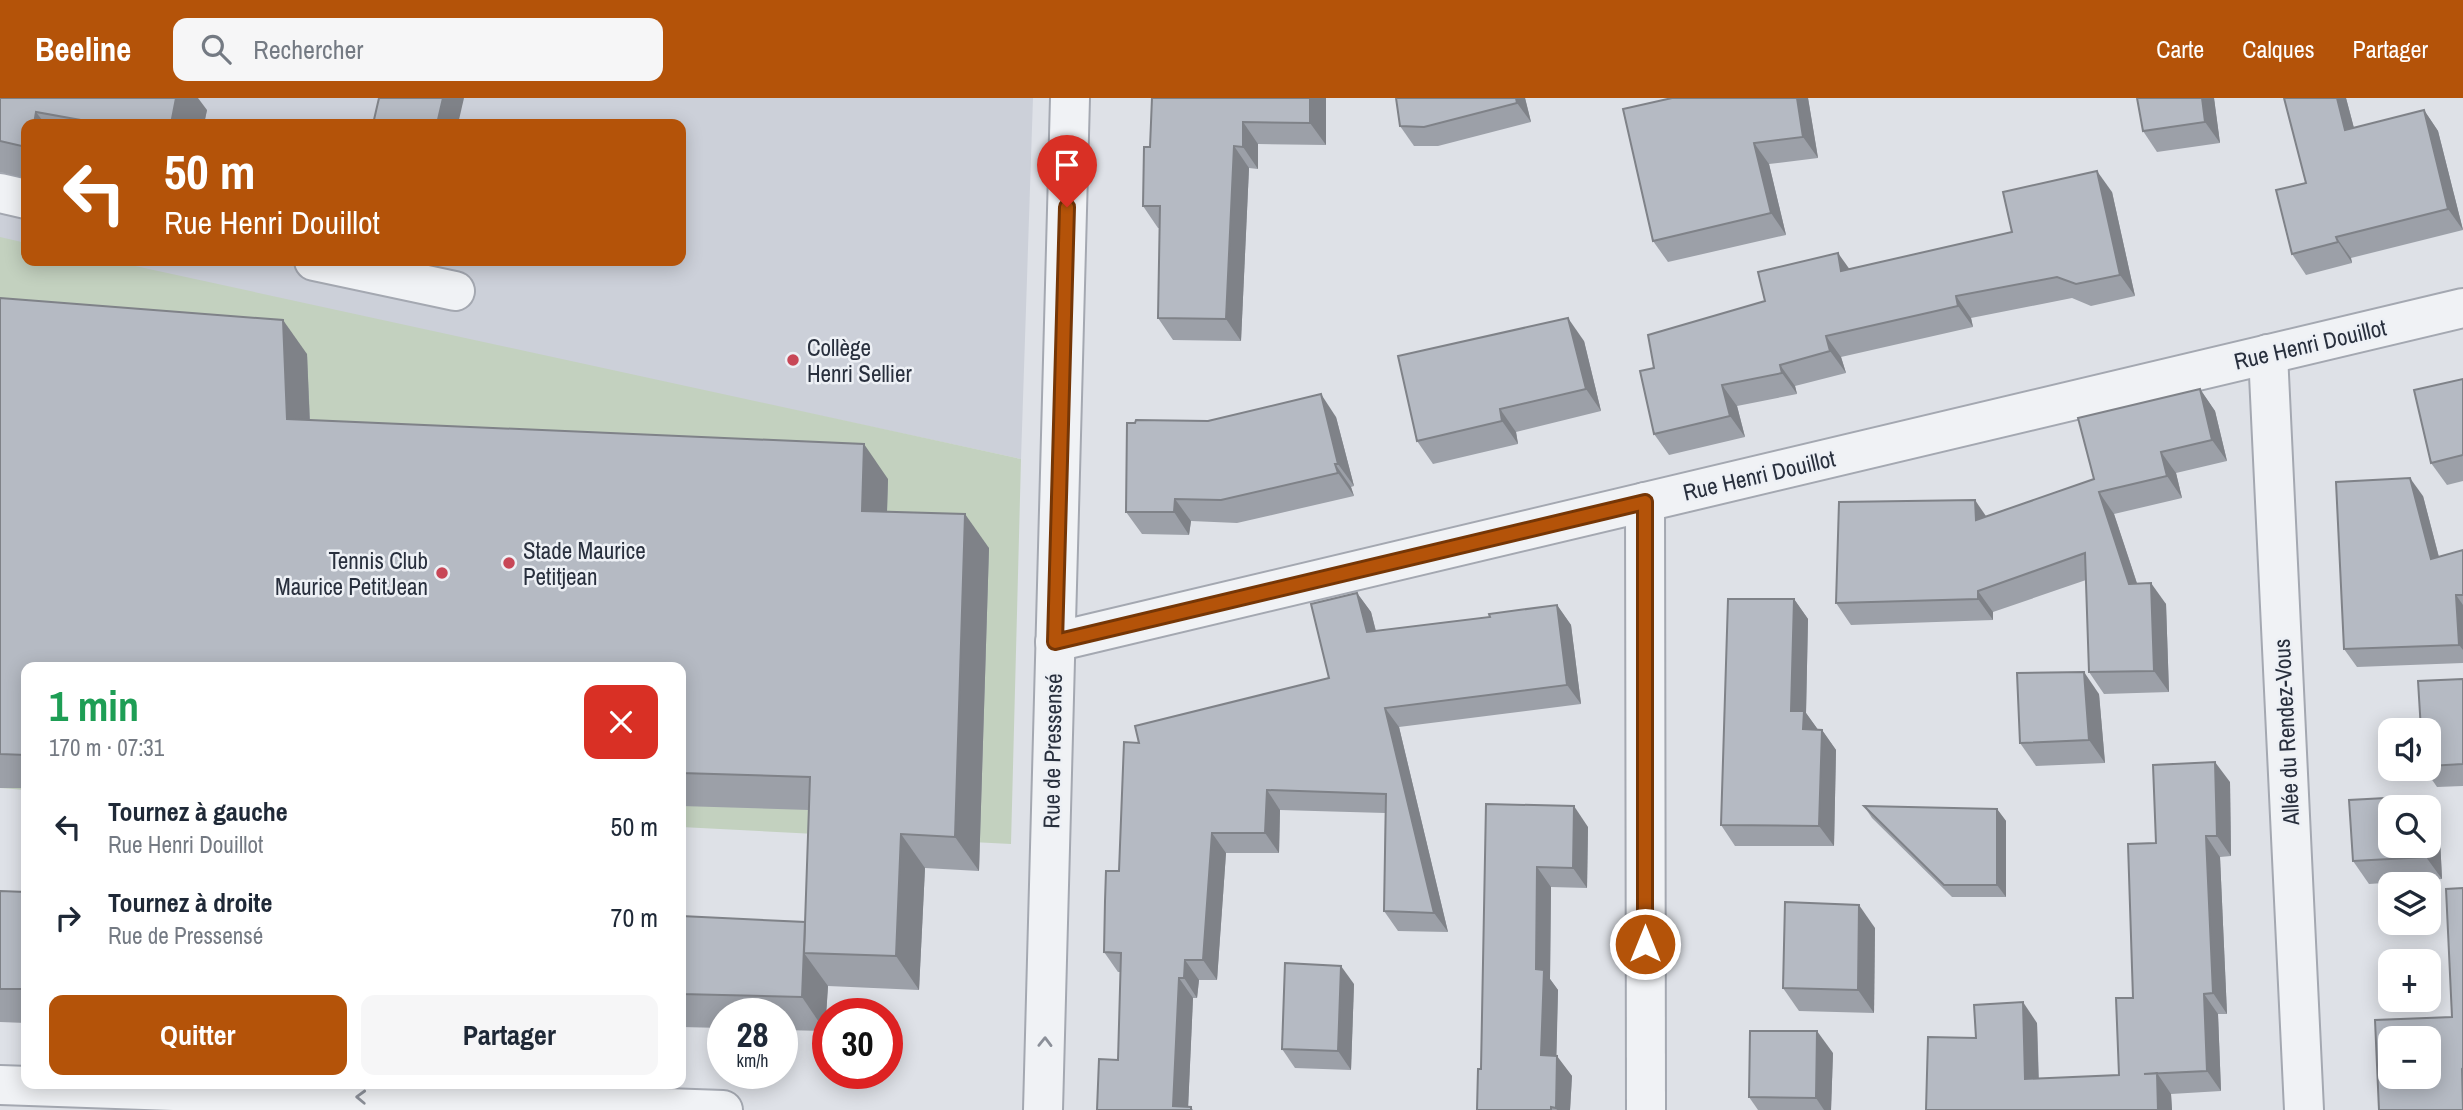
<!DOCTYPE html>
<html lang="fr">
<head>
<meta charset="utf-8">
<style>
  body { margin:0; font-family:"Archivo Narrow",sans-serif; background:#f6f6f7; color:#1f2937; height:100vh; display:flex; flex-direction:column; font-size:26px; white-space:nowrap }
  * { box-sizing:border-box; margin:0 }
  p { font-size:23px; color:#747a83 }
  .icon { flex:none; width:38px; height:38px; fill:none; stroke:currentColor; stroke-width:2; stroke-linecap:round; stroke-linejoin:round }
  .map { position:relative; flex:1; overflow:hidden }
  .details { position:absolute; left:21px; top:564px; width:665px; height:427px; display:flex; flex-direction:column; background:#fff; border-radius:14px; box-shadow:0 4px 18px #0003 }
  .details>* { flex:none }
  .banner { position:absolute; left:21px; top:21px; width:665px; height:147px; border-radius:14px; box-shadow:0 4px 18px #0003; background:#b45309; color:#fff; overflow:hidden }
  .controls { position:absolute; left:2378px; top:620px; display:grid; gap:14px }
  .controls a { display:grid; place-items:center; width:63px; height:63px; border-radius:14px; background:#fff; box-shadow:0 4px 18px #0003; font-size:35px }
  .speed { position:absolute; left:707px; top:900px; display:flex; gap:14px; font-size:35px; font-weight:700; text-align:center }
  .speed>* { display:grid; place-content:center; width:91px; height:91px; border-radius:50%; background:#fff; box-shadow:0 4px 18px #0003; line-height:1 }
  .speed small { font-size:18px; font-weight:400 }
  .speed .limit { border:10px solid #d22; background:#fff; color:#111 }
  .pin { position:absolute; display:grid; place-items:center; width:60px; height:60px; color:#fff; margin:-72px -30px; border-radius:50% 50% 50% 0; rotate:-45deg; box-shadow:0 0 7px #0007 }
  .pin .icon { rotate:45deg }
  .me { position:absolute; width:77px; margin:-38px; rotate:0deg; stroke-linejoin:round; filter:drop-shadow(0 0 5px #0008) }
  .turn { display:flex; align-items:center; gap:24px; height:147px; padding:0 28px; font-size:32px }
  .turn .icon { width:91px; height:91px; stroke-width:2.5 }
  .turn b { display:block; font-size:49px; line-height:60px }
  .round { display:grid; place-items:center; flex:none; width:74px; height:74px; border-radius:14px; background:#f6f6f7 }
  .headline { display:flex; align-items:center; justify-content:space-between; height:119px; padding:0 28px }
  h1 { font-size:42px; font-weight:700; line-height:52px; color:#1e9e55 }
  .button { display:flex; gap:14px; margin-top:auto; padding:14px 28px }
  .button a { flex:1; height:80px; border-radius:14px; background:#b45309; color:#fff; font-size:28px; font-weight:700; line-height:80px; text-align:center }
  .button a+a { background:#f6f6f7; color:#1f2937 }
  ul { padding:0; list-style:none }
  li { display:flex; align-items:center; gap:21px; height:91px; padding:0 28px }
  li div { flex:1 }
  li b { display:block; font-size:26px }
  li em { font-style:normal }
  header { display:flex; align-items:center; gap:42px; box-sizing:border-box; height:98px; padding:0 35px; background:#b45309; color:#fff }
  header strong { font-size:33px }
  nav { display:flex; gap:38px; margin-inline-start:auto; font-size:24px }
  .search { width:490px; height:63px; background:#f6f6f7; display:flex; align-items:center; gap:18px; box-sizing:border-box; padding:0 24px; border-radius:14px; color:#747a83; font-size:26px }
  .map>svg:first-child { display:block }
  .built { fill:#ccd0d9 }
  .green { fill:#c3d1bf }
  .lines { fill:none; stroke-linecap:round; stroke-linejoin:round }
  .minor-casing { stroke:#a4a8b1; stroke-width:42 }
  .minor { stroke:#f0f2f5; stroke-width:38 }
  .wall { fill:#9ca0a8 }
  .shaded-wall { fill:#7f8288 }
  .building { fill:#b5bac3; stroke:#7f8288; stroke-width:2; fill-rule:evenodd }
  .oneway { stroke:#8c9099 }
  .route-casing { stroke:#753606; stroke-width:18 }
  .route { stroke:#b45309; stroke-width:12 }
  .poi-dot { fill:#c84757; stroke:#edf0f5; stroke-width:2.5 }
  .labels { text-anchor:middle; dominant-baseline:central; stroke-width:5; stroke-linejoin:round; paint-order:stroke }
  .street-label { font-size:23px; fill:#282f3d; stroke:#edf0f5 }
  .poi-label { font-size:23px; fill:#282f3d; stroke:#edf0f5; text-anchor:start }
</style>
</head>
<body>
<header>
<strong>Beeline</strong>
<div class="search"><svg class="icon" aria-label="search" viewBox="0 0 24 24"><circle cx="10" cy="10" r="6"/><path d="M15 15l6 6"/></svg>Rechercher</div>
<nav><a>Carte</a><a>Calques</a><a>Partager</a></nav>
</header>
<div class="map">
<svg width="2463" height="1012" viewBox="0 0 2463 1012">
  <rect width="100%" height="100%" fill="#dee1e7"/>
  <polygon class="built" points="0,0 1033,0 1021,361 101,163 681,163 681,26 26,26 26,147 0,141"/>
  <polygon class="green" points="0,139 26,145 26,163 112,163 1021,361 1011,746 681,729 681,569 26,569 26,692 0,690"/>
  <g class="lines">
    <defs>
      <g id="minor">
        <polyline points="0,95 26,101"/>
        <polyline points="314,163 455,193"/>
        <polyline points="2268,256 2304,1012"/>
        <polyline points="1645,404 1646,1012"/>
        <polyline points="1055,544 2463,210"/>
        <polyline points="0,987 723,1012"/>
        <polyline points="1043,1012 1070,0"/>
      </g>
    </defs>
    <use href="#minor" class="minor-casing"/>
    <use href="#minor" class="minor"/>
  </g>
  <g class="wall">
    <polygon points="0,0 207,12 204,26 26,26 26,80 0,74"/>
    <polygon points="1152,0 1326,0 1326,47 1258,46 1258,71 1249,70 1241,243 1173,242 1158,220 1160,130 1158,130 1143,108 1150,49"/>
    <polygon points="1396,0 1525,0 1531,24 1438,48 1414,48 1400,28"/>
    <polygon points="1808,0 1818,60 1769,66 1786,137 1668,164 1653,143 1623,11"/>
    <polygon points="2214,0 2220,45 2157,54 2143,33"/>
    <polygon points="2284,0 2346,0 2354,30 2424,12 2438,33 2463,132 2351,160 2352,165 2306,177 2292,156 2306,85"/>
    <polygon points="2112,94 2135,198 2091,208 2072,200 1971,220 1973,229 1841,259 1846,275 1795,288 1797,296 1737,308 1745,339 1669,357 1654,336 1654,270 1765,203 1849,171 2012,134"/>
    <polygon points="0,200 307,256 310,322 888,381 887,414 989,450 979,773 925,770 919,892 828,888 825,933 782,932 782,915 723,915 723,930 681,929 681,818 805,824 809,712 681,708 681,569 26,569 26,690 0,690"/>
    <polygon points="1584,243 1601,313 1516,334 1518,346 1433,366 1417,343"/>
    <polygon points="2463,281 2463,383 2447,387 2431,365"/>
    <polygon points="2200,291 2215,313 2227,363 2176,375 2182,400 2114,416 2137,485 2166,506 2169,594 2104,596 2089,574 2086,482 1993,514 1993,522 1851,527 1836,505 1987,418 2094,381"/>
    <polygon points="1336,319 1354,388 1351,389 1354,398 1237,425 1191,423 1189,437 1142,436 1126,414 1208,323"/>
    <polygon points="2423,398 2439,459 2463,452 2463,565 2357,569 2344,551"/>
    <polygon points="1357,495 1371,514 1376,533 1490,519 1489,516 1557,507 1571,527 1581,606 1399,629 1448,834 1398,833 1384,813 1385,715 1280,712 1279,755 1226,755 1217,882 1199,882 1197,900 1193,900 1188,1009 1191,1009 1193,1012 1097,1012 1099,961 1118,962 1121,874 1118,874 1104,854 1105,803 1106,773 1119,773 1124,644 1139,645 1135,628 1329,580 1311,506"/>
    <polygon points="1794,501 1808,521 1806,615 1818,632 1822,632 1836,652 1834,748 1735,748 1721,727"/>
    <polygon points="2463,581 2463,688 2437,689 2424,670 2429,670 2429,632"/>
    <polygon points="2099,596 2105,665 2036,668 2020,645"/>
    <polygon points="2230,684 2231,758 2220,759 2227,916 2218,916 2221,993 2171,996 2172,1012 1926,1012 1976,940 2037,925 2039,981 2119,977 2133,900 2156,745"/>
    <polygon points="2423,698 2439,720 2442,781 2369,786 2353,763"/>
    <polygon points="1486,706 1588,729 1587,790 1551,789 1550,881 1558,892 1556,958 1572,978 1570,1012 1477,1012 1481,971"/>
    <polygon points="1864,708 1997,711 2006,723 2006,799 1952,799 1872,720"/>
    <polygon points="0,793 26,794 26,925 0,924"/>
    <polygon points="1875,830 1874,915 1799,913 1783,890"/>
    <polygon points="1354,886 1351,972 1295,970 1282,951"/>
    <polygon points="1833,955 1831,1012 1758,1012 1749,999"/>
  </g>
  <g class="shaded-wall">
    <polygon points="176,0 198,0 207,12 204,26 171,26"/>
    <polygon points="443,0 464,0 458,26 437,26"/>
    <polygon points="1310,0 1326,0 1326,47 1310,25"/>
    <polygon points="1516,0 1525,0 1531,24 1517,5"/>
    <polygon points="1797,0 1808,0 1818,60 1803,39"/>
    <polygon points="2202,0 2214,0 2220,45 2205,24"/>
    <polygon points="2337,0 2346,0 2360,53 2345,32"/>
    <polygon points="2424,12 2438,33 2463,132 2448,111"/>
    <polygon points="36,14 45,26 34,26"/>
    <polygon points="1243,24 1258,46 1258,71 1243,49"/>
    <polygon points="1754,45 1769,66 1786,137 1771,115"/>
    <polygon points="1234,48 1249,70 1241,243 1226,221"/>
    <polygon points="2097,73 2112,94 2135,198 2120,177"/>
    <polygon points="2336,139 2351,160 2352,165 2338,144"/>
    <polygon points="1838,155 1853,176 1841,173"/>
    <polygon points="1956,198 1971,220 1973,229 1958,208"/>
    <polygon points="1568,220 1584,243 1601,313 1586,291"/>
    <polygon points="283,222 307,256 311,355 287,321"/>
    <polygon points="1826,238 1841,259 1846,275 1830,253"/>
    <polygon points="1780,267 1795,288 1797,296 1782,275"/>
    <polygon points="1722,287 1737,308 1745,339 1730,318"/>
    <polygon points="2200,291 2215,313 2227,363 2212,342"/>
    <polygon points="1321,296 1336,319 1354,388 1338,366"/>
    <polygon points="1500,311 1516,334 1518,346 1502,323"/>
    <polygon points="864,346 888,381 886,447 862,413"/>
    <polygon points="2161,354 2176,375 2182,400 2167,378"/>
    <polygon points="1335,366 1351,389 1354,398 1338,375"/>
    <polygon points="2410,380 2423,398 2444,479 2431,461"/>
    <polygon points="2099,394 2114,416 2144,507 2129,486"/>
    <polygon points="1175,401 1191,423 1189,437 1174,414"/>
    <polygon points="1975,402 1990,424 1976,422"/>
    <polygon points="965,416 989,450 979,773 955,739"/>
    <polygon points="2151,485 2166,506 2169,594 2154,573"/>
    <polygon points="1978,493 1993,514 1993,522 1978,501"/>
    <polygon points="1357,495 1371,514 1381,554 1367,534"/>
    <polygon points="2456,497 2463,507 2463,552 2459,547"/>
    <polygon points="1794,501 1808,521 1806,615 1819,633 1803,631 1791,613"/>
    <polygon points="1557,507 1571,527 1581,606 1567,587"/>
    <polygon points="2084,574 2099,596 2105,665 2089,642"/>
    <polygon points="1385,610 1399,629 1448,834 1434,815"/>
    <polygon points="1822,632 1836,652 1834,748 1819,728"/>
    <polygon points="2215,664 2230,684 2231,758 2217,738"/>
    <polygon points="1267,692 1280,712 1279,755 1265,735"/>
    <polygon points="2423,698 2439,720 2442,781 2426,759 2426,747 2429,747 2429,709 2424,709"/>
    <polygon points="1574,708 1588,729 1587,790 1573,770"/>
    <polygon points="1997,711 2006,723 2006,799 1997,787"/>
    <polygon points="1212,735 1226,755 1217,882 1203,862"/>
    <polygon points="901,736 925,770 919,892 896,858"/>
    <polygon points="2206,738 2220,759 2227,916 2213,895"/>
    <polygon points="1537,769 1551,789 1550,881 1558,892 1556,978 1541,957 1536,871"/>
    <polygon points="1859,807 1875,830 1874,915 1858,892"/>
    <polygon points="804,855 828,888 825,933 802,899"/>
    <polygon points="1185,862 1199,882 1197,900 1184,880"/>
    <polygon points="1341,868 1354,886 1351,972 1338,953"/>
    <polygon points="1179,880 1193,900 1188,1012 1173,1008"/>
    <polygon points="2204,896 2218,916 2221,993 2207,973"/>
    <polygon points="2023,904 2037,925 2039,1002 2025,981"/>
    <polygon points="1817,933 1833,955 1831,1012 1824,1012 1816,1000"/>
    <polygon points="1557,958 1572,978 1570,1012 1557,1012 1556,1010"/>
    <polygon points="2157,975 2171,996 2172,1012 2158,1012"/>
  </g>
  <g class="building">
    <polygon points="0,0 176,0 171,26 103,26 36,14 34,26 26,26 26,49 0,43"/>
    <polygon points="379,0 443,0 437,26 373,26"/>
    <polygon points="1152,0 1310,0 1310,25 1243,24 1243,49 1234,48 1226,221 1158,220 1160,108 1143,108 1144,49 1150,49"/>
    <polygon points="1396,0 1516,0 1517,5 1424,29 1400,28"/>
    <polygon points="1672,0 1797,0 1803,39 1754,45 1771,115 1653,143 1623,11"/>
    <polygon points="2137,0 2202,0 2205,24 2143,33"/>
    <polygon points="2284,0 2337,0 2345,32 2424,12 2448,111 2336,139 2338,144 2292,156 2276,92 2306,85"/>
    <polygon points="2097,73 2120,177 2076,186 2057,179 1956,198 1958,208 1826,238 1830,253 1780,267 1782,275 1722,287 1730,318 1654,336 1640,273 1654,270 1648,237 1765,203 1758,174 1838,155 1841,173 2012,134 2003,94"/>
    <polygon points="0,200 283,222 287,321 864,346 862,413 965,416 955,739 901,736 896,858 804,855 810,679 681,675 681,569 26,569 26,657 0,656"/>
    <polygon points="1568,220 1586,291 1500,311 1502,323 1417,343 1398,258"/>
    <polygon points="2463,281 2463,357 2431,365 2414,292"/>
    <polygon points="2200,291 2212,342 2161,354 2167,378 2099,394 2129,486 2151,485 2154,573 2089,574 2085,455 1978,493 1978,501 1836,505 1839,404 1975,402 1976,422 2094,381 2078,320"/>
    <polygon points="1321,296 1338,366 1335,366 1338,375 1221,402 1175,401 1174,414 1126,414 1127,325 1135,325 1136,322 1208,323"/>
    <polygon points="2410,380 2431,461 2463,452 2463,497 2456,497 2459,547 2344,551 2336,384"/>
    <polygon points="1357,495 1367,534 1490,519 1489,516 1557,507 1567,587 1385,610 1434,815 1384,813 1386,696 1267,692 1265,735 1212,735 1203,862 1185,862 1184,880 1179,880 1173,1008 1191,1009 1191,1012 1097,1012 1099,961 1118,962 1121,855 1104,854 1105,803 1106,773 1119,773 1124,644 1139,645 1135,628 1329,580 1311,506"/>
    <polygon points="1728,501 1794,501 1791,613 1804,613 1803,631 1822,632 1819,728 1721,727"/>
    <polygon points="2084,574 2089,642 2020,645 2017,575"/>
    <polygon points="2463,581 2463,666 2429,668 2429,632 2421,632 2418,583"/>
    <polygon points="2215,664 2217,738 2206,738 2213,895 2204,896 2207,973 2144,976 2157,975 2158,1012 1926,1012 1928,939 1976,940 1974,907 2023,904 2025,981 2119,977 2116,900 2133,900 2128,746 2156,745 2153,667"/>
    <polygon points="2423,698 2424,709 2390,709 2390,747 2426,747 2426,759 2353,763 2349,702"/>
    <polygon points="1486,706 1574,708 1573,770 1537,769 1536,871 1544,872 1541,957 1557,958 1556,1010 1551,1009 1551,1012 1477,1012 1478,971 1481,971"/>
    <polygon points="1864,708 1997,711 1997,787 1944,787"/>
    <path d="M2463,790V970L2462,971L2463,1012H2379L2375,922L2452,919L2446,791ZM2390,940H2429V978H2390Z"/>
    <polygon points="0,793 26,794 26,891 0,891"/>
    <polygon points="1785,804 1859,807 1858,892 1783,890"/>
    <polygon points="681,818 805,824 802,899 681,896"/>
    <polygon points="1285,865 1341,868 1338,953 1282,951"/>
    <polygon points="1750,933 1817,933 1816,1000 1749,999"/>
  </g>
  <defs><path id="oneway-chevron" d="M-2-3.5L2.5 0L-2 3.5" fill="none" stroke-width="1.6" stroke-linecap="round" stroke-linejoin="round" transform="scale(1.75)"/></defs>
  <g class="oneway">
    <use href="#oneway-chevron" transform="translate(1045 944) rotate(-89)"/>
    <use href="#oneway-chevron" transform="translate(361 999) rotate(-178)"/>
  </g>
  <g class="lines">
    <defs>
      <polyline id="route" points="1067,109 1055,544 1645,404 1645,846"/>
    </defs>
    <use href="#route" class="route-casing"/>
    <use href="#route" class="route"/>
  </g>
  <g class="poi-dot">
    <circle cx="793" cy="262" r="7"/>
    <circle cx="509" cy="465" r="7"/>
    <circle cx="442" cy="475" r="7"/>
  </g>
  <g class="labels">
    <g class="street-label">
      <text transform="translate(2310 246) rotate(-13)">Rue Henri Douillot</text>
      <text transform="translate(1759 377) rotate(-13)">Rue Henri Douillot</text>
      <text transform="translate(2286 634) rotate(-93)">Allée du Rendez-Vous</text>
      <text transform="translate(1052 653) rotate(-89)">Rue de Pressensé</text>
    </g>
    <g class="poi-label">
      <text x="807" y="249">Collège<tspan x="807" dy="26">Henri Sellier</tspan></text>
      <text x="523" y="452">Stade Maurice<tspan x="523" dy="26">Petitjean</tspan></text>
      <text x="428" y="462" text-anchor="end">Tennis Club<tspan x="428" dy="26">Maurice PetitJean</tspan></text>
    </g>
  </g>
</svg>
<div class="controls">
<a><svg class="icon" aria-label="sound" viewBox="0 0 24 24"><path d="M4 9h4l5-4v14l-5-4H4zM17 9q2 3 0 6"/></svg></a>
<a><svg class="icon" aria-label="search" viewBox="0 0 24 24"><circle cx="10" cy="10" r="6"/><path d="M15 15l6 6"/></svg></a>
<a><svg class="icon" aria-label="layers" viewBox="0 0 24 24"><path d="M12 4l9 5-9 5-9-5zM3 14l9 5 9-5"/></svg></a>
<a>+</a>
<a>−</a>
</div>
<div class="speed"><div>28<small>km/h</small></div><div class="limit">30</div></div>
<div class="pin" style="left:1067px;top:109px;background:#d93025"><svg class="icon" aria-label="arrive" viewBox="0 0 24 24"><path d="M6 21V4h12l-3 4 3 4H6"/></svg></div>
<svg class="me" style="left:1645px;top:846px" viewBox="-20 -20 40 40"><circle r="17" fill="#b45309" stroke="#fff" stroke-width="3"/><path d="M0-11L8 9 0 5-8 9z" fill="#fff"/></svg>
<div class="banner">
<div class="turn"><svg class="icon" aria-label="left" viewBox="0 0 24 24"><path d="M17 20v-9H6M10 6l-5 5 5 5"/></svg><div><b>50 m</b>Rue Henri Douillot</div></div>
</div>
<section class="details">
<div class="headline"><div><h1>1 min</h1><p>170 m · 07:31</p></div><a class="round" style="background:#d93025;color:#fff"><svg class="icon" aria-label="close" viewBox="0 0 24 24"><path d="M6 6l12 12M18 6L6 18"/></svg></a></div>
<ul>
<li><svg class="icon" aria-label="left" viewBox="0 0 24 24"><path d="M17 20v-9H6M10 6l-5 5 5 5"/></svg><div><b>Tournez à gauche</b><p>Rue Henri Douillot</p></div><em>50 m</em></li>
<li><svg class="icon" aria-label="right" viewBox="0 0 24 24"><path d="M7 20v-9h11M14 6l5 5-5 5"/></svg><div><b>Tournez à droite</b><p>Rue de Pressensé</p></div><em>70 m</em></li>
</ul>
<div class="button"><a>Quitter</a><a>Partager</a></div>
</section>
</div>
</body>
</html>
